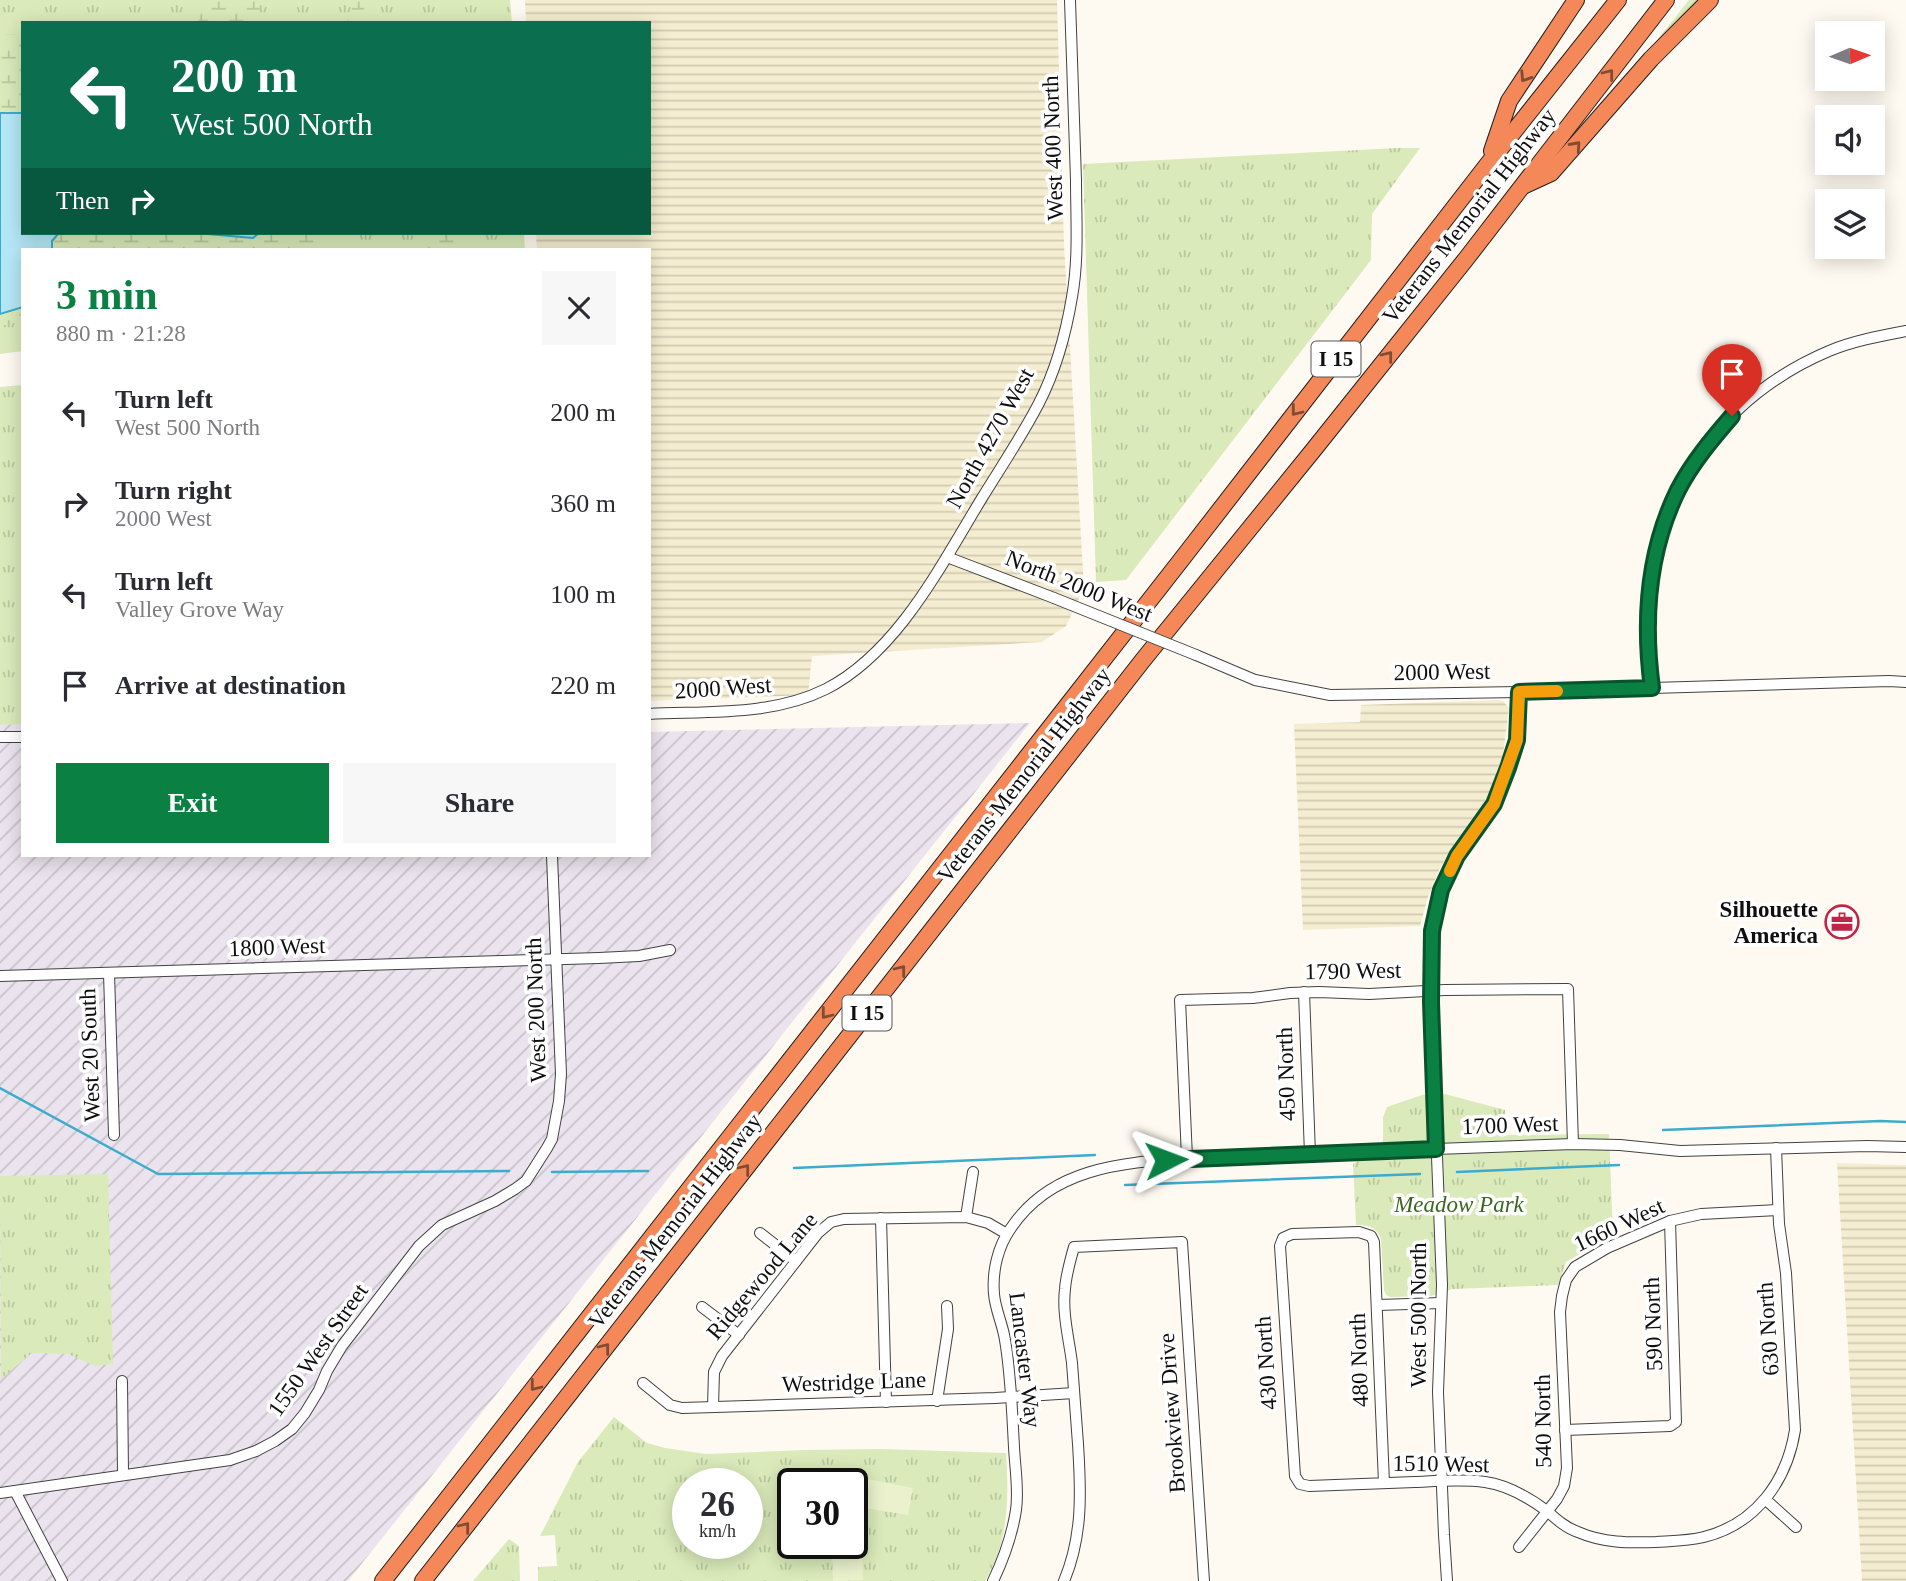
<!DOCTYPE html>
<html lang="en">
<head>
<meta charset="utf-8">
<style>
  body { margin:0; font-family:Georgia,serif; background:#f7f7f7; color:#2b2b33; height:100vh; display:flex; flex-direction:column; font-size:26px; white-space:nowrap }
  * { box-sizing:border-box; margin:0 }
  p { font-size:23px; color:#7c7c81 }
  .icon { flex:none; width:38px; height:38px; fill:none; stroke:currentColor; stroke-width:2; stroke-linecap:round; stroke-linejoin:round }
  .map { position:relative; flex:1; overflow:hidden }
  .panel { position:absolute; left:21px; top:248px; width:630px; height:609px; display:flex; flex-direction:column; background:#fff; border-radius:0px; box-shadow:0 4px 18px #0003 }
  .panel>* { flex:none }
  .banner { position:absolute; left:21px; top:21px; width:630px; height:214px; border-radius:0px; box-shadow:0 4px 18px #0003; background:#0b6e4f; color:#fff; overflow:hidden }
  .needle { width:46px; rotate:88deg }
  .fabs { position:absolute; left:1815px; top:21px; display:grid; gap:14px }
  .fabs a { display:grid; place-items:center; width:70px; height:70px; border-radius:0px; background:#fff; box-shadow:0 4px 18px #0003; font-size:35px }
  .speed { position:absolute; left:672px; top:1468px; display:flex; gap:14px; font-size:35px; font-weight:700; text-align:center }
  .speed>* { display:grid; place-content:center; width:91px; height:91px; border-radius:50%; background:#fff; box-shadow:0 4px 18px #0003; line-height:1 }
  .speed small { font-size:18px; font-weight:400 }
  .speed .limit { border:4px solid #111; border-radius:10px; background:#fff; color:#111 }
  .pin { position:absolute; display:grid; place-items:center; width:60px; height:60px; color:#fff; margin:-72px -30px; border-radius:50% 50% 50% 0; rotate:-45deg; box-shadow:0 0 7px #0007 }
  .pin .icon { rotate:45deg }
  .me { position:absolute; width:77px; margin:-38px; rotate:87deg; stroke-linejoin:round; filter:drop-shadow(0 0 5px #0008) }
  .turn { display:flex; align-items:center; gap:24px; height:147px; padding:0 35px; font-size:32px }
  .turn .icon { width:91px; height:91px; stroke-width:2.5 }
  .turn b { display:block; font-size:49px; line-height:60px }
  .then { display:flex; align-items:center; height:66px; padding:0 35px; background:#0003; gap:14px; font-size:26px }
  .round { display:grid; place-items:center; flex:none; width:74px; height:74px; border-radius:0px; background:#f7f7f7 }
  .head { display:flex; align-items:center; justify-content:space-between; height:119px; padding:0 35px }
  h1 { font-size:42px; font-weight:700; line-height:52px; color:#0b8043 }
  .action { display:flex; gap:14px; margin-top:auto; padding:14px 35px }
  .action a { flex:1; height:80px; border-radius:0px; background:#0b8043; color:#fff; font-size:28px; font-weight:700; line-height:80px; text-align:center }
  .action a+a { background:#f7f7f7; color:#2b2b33 }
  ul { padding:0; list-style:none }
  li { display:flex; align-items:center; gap:21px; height:91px; padding:0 35px }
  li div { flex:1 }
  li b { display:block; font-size:26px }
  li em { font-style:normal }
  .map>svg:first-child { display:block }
  .industrial { fill:url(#industrial-furrows) }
  .farmland { fill:url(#farmland-rules) }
  .grass { fill:url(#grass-tufts); fill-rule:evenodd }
  .wetland { fill:url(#wetland-marsh) }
  .garden { fill:url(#garden-furrows) }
  .pitch { fill:#eaf1cc }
  .water { fill:#b5e8f7; stroke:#3cabce; stroke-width:2 }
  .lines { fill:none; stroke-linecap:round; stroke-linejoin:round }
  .stream { stroke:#3cabce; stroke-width:2.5 }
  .minor-casing { stroke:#424242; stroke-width:12 }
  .highway-casing { stroke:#202020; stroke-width:18 }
  .minor { stroke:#fff; stroke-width:10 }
  .highway { stroke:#f58859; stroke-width:16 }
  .minor-bridge-casing { stroke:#424242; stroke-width:12; stroke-linecap:butt }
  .minor-bridge { stroke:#fff; stroke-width:10 }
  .oneway { stroke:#824c34 }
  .route-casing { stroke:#07532c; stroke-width:18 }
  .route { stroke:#0b8043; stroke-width:12 }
  .slow { stroke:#f59e0b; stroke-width:12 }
  .labels { text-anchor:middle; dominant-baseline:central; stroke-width:7; stroke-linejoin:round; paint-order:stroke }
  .shield { fill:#fff; stroke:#575757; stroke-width:2 }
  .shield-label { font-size:21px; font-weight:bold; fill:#0f0f0f }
  .street-label { font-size:23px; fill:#0f0f0f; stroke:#fff }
  .poi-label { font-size:23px; font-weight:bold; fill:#0f0f0f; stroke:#fff; text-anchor:end }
  .park-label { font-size:23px; font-style:italic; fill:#39681e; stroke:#fff }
</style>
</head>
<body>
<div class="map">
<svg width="1906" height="1581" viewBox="0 0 1906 1581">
  <defs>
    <pattern id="industrial-furrows" width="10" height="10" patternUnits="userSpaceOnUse" patternTransform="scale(1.75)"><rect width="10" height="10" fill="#ebe4ee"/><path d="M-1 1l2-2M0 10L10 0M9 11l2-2" fill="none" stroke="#c8c2cb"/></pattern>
    <pattern id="farmland-rules" width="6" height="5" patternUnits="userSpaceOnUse" patternTransform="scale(1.75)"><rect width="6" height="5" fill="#f5edd1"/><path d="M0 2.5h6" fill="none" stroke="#d1cab2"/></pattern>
    <pattern id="grass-tufts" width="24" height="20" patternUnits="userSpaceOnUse" patternTransform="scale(1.75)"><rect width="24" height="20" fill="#daeaba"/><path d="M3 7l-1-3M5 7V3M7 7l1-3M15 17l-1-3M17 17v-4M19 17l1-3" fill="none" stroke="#bac89f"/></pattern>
    <pattern id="wetland-marsh" width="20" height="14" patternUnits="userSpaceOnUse" patternTransform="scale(1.75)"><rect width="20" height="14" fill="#daeaba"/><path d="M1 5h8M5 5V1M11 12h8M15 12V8" fill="none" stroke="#bac89f"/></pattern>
    <pattern id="garden-furrows" width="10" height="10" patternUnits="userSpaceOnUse" patternTransform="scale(1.75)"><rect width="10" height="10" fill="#daeaba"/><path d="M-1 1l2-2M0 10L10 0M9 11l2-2" fill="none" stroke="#bac89f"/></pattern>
  </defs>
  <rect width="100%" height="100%" fill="#fffaf1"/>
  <polygon class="industrial" points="0,392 23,393 23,856 649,856 649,732 1030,723 348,1581 0,1581"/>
  <g class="farmland">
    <polygon points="525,0 1057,0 1064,244 1084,588 1066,626 1042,642 812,656 808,695 649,701 649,250 537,250 536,233 649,233 649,23 526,23"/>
    <polygon points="1498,700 1503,701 1509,708 1503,755 1494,782 1482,806 1452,847 1439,870 1428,897 1420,926 1303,930 1294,724 1360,722 1361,705"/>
    <polygon points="1837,1163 1906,1165 1906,1581 1862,1581"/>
  </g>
  <g class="grass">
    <polygon points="0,0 510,0 512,23 23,23 23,233 524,233 525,250 23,250 23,351 0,354"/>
    <polygon points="1397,148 1420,148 1372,214 1371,260 1126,580 1096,582 1083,164"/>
    <polygon points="23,385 23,724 0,725 0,387"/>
    <path d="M1445,1094L1505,1110L1507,1135L1609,1134L1613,1235L1566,1262L1558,1285L1452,1289L1431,1296L1390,1297L1386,1295L1384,1290L1381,1239C1376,1227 1369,1225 1356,1225L1353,1164L1383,1141V1117L1387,1107L1422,1095Z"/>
    <polygon points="108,1174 113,1364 95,1366 68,1354 32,1353 1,1379 0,1176"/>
    <path d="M614,1417L647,1443L665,1448L706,1454L804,1450L882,1449L1006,1453C1009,1497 1009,1542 985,1581H538V1567L557,1566L555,1535L540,1536L578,1462ZM688,1484H747V1544H688ZM793,1484H852V1544H793Z"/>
    <polygon points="509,1539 519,1546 520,1581 473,1581"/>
  </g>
  <g class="wetland">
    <polygon points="193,0 258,0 262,23 200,23 191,10"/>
    <polygon points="355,0 371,0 353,23 346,23"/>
    <polygon points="7,34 23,34 23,233 331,233 329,245 303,250 122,250 98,244 87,250 23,250 23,321 0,326 0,39"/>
    <polygon points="401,233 466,233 465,243 450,250 430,250 410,233"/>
  </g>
  <polygon class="garden" points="1689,0 1703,0 1626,79"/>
  <g class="pitch">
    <polygon points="862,1478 913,1488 908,1515 859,1507"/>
    <polygon points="862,1546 863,1580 833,1581 832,1547"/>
  </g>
  <g class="water">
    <polygon points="0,113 23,113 23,233 59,233 52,241 52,250 23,250 23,307 0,314"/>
    <polygon points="196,233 259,233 253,238"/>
  </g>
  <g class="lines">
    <g class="stream">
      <polyline points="0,1088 158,1174 509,1171"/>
      <polyline points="1663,1130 1880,1121 1906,1122"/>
      <polyline points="794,1168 1095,1155"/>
      <polyline points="552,1172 648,1171"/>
      <polyline points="1457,1172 1619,1165"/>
      <polyline points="1125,1185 1420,1174"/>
    </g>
    <defs>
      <g id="minor">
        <polyline points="947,557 1054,598"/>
        <polyline points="1196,655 1255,680 1330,695 1519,692 1889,681 1906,682"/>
        <path d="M1652,688C1631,543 1690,410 1829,351C1853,341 1880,336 1906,331"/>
        <path d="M649,714C708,711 772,716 826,689C898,652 941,565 982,498C1001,467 1022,436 1039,403C1056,370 1066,333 1072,297C1079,258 1076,219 1076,180C1074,120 1072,60 1070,0"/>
        <polyline points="0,737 23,737"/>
        <polyline points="109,973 114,1135"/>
        <polyline points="0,976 599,958 639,956 670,950"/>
        <polyline points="1304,992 1310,1154"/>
        <polyline points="1187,1158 1180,1000 1253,998 1290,993 1319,992 1369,994 1445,990 1568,989 1573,1144"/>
        <polyline points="966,1217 973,1172"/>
        <polyline points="881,1218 886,1402"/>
        <polyline points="760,1233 796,1261"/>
        <polyline points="1378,1305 1441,1303"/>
        <polyline points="702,1307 739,1335"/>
        <polyline points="122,1381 123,1474"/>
        <polyline points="643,1383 670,1405 682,1408 995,1398 1074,1393"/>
        <polyline points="937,1401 948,1329 947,1306"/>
        <polyline points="713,1406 714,1372 722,1356 818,1233 831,1222 844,1219 966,1217 988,1223 1007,1234"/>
        <polyline points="1565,1430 1670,1426 1676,1422 1670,1221"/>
        <path d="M1384,1483L1374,1242L1371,1236L1359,1232L1292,1234L1283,1238L1280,1246L1295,1476L1300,1484L1309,1486C1344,1485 1380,1483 1415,1482C1438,1481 1462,1479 1485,1482C1508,1485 1528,1497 1547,1511C1556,1519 1566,1528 1578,1532C1603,1543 1629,1543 1656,1542C1672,1541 1688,1541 1704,1537C1756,1524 1787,1481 1795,1430L1786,1273L1779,1224L1776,1148"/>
        <polyline points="15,1491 62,1581"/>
        <polyline points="0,1493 230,1460 256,1451 275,1441 292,1429 305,1413 319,1390 327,1371 342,1346 419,1246 442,1225 495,1201 515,1189 526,1181 547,1148 552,1139 559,1101 561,1074 552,856"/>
        <polyline points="1766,1500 1796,1527"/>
        <polyline points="1519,1547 1557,1499 1564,1486 1567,1468 1560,1312 1562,1296 1566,1280 1575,1267 1607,1248 1670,1221 1701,1214 1778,1210"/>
        <path d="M993,1581C1004,1558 1012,1536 1016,1510C1019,1490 1015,1468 1014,1447C1012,1411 1011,1375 1005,1340C1003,1325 995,1309 994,1294C992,1271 998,1246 1011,1228C1051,1168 1120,1163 1187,1158L1573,1144L1620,1145L1680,1151L1867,1146L1906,1147"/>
        <path d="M1064,1581C1083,1536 1081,1491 1078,1444C1076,1417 1074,1390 1072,1363C1069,1339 1062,1313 1065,1289C1066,1275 1070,1261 1074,1247L1182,1242L1204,1581"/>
        <polyline points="1447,1581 1444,1535 1438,1392 1442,1285 1431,1002 1432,931 1441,890 1457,856 1494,804 1508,768 1517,740 1519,692"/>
      </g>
      <g id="highway">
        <polyline points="1492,151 1509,101 1576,0"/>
        <polyline points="1525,185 1551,173 1651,59 1710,0"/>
        <polyline points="383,1581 1185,555 1488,164 1618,0"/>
        <polyline points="423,1581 1143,660 1315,448 1466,259 1666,0"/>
      </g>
    </defs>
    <use href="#minor" class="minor-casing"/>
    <use href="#highway" class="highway-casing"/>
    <use href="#minor" class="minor"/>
    <use href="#highway" class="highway"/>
    <defs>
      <polyline id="minor-bridge" points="1054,598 1196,655"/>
    </defs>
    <use href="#minor-bridge" class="minor-bridge-casing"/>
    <use href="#minor-bridge" class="minor-bridge"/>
  </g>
  <defs><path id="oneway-chevron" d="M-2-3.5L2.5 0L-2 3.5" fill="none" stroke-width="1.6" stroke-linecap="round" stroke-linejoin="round" transform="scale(1.75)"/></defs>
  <g class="oneway">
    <use href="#oneway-chevron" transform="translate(1609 74) rotate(-52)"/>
    <use href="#oneway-chevron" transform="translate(1525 77) rotate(123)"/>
    <use href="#oneway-chevron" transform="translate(1576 146) rotate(-48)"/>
    <use href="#oneway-chevron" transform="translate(1388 356) rotate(-52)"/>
    <use href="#oneway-chevron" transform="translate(1296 411) rotate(128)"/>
    <use href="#oneway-chevron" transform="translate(901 970) rotate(-52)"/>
    <use href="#oneway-chevron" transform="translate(826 1014) rotate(128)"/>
    <use href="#oneway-chevron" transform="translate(745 1169) rotate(-52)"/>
    <use href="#oneway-chevron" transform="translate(605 1348) rotate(-52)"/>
    <use href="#oneway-chevron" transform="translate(535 1386) rotate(128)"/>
    <use href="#oneway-chevron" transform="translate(465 1527) rotate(-52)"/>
  </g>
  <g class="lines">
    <defs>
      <path id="route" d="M1166,1160L1436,1149L1431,1002L1432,931L1441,890L1457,856L1494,804L1508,768L1517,740L1519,692L1652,688C1643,621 1648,551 1678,490C1692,463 1712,439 1732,416"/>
    </defs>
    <use href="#route" class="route-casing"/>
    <use href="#route" class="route"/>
    <polyline class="slow" points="1450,871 1457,856 1494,804 1517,740 1519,692 1557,691"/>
  </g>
  <defs>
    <symbol id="office-ring" viewBox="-11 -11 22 22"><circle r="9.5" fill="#fff" stroke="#c12545" stroke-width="1.5"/><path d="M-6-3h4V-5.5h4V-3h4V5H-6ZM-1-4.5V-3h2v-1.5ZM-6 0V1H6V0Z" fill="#c12545"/></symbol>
  </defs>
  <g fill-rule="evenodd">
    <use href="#office-ring" x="1823" y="903" width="38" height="38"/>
  </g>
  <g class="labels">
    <g class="shield">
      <rect x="1311.5" y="341.5" width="49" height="35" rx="5"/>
      <rect x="842.5" y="995.5" width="49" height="35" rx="5"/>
    </g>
    <g class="shield-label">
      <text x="1336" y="359">I 15</text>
      <text x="867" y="1013">I 15</text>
    </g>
    <g class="street-label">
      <text transform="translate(1053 148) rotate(-92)">West 400 North</text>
      <text transform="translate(1469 216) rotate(-52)">Veterans Memorial Highway</text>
      <text transform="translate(990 438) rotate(-61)">North 4270 West</text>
      <text transform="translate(1079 586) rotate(22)">North 2000 West</text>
      <text transform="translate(1442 672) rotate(-1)">2000 West</text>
      <text transform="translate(723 688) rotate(-4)">2000 West</text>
      <text transform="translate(1024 775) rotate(-52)">Veterans Memorial Highway</text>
      <text transform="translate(277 947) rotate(-2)">1800 West</text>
      <text transform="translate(1353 971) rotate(-1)">1790 West</text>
      <text transform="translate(536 1010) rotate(-92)">West 200 North</text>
      <text transform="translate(90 1055) rotate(-92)">West 20 South</text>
      <text transform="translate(1286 1074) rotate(-92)">450 North</text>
      <text transform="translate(1510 1125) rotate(-2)">1700 West</text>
      <text transform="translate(675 1221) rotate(-52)">Veterans Memorial Highway</text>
      <text transform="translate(1619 1225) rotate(-25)">1660 West</text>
      <text transform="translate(762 1276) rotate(-50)">Ridgewood Lane</text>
      <text transform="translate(1418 1315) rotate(-90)">West 500 North</text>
      <text transform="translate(1653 1324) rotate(-92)">590 North</text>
      <text transform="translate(1768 1329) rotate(-94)">630 North</text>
      <text transform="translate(318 1350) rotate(-55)">1550 West Street</text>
      <text transform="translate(1025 1360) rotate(83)">Lancaster Way</text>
      <text transform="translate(1359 1360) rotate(-92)">480 North</text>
      <text transform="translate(1266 1363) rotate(-94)">430 North</text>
      <text transform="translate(854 1382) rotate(-2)">Westridge Lane</text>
      <text transform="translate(1172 1413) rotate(-94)">Brookview Drive</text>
      <text transform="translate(1543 1421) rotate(-91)">540 North</text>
      <text transform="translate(1441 1464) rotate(1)">1510 West</text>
    </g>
    <g class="poi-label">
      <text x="1818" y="909">Silhouette<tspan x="1818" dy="26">America</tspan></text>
    </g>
    <g class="park-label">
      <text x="1459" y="1204">Meadow Park</text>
    </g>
  </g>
</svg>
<div class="fabs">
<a><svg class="needle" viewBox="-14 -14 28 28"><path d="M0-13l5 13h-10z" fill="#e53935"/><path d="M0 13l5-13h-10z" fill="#7c7c81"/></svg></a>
<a><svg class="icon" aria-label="sound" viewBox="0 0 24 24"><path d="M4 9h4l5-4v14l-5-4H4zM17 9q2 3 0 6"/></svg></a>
<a><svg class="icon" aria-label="layers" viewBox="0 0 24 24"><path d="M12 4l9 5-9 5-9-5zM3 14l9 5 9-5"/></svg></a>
</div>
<div class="speed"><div>26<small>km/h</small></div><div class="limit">30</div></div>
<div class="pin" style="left:1732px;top:416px;background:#d93025"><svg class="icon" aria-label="arrive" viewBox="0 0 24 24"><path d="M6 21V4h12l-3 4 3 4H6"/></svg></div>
<svg class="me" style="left:1166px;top:1160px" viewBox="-20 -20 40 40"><path d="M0-17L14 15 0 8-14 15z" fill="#0b8043" stroke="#fff" stroke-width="4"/></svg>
<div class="banner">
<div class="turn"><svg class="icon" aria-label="left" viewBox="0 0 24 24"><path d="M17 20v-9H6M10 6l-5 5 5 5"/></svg><div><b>200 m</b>West 500 North</div></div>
<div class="then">Then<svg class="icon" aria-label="right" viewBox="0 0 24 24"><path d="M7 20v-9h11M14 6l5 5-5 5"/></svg></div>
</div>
<section class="panel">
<div class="head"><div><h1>3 min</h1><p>880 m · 21:28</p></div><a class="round"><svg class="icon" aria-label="close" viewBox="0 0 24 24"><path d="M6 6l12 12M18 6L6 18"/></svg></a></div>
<ul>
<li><svg class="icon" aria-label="left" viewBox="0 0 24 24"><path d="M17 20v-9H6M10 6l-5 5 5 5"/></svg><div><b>Turn left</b><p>West 500 North</p></div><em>200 m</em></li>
<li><svg class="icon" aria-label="right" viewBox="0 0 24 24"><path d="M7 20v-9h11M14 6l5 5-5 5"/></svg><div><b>Turn right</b><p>2000 West</p></div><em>360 m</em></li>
<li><svg class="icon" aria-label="left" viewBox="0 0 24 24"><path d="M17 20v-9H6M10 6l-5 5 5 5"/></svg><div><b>Turn left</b><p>Valley Grove Way</p></div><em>100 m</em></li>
<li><svg class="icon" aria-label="arrive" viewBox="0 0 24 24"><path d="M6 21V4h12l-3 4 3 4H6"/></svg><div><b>Arrive at destination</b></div><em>220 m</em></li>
</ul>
<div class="action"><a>Exit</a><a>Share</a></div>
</section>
</div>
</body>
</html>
